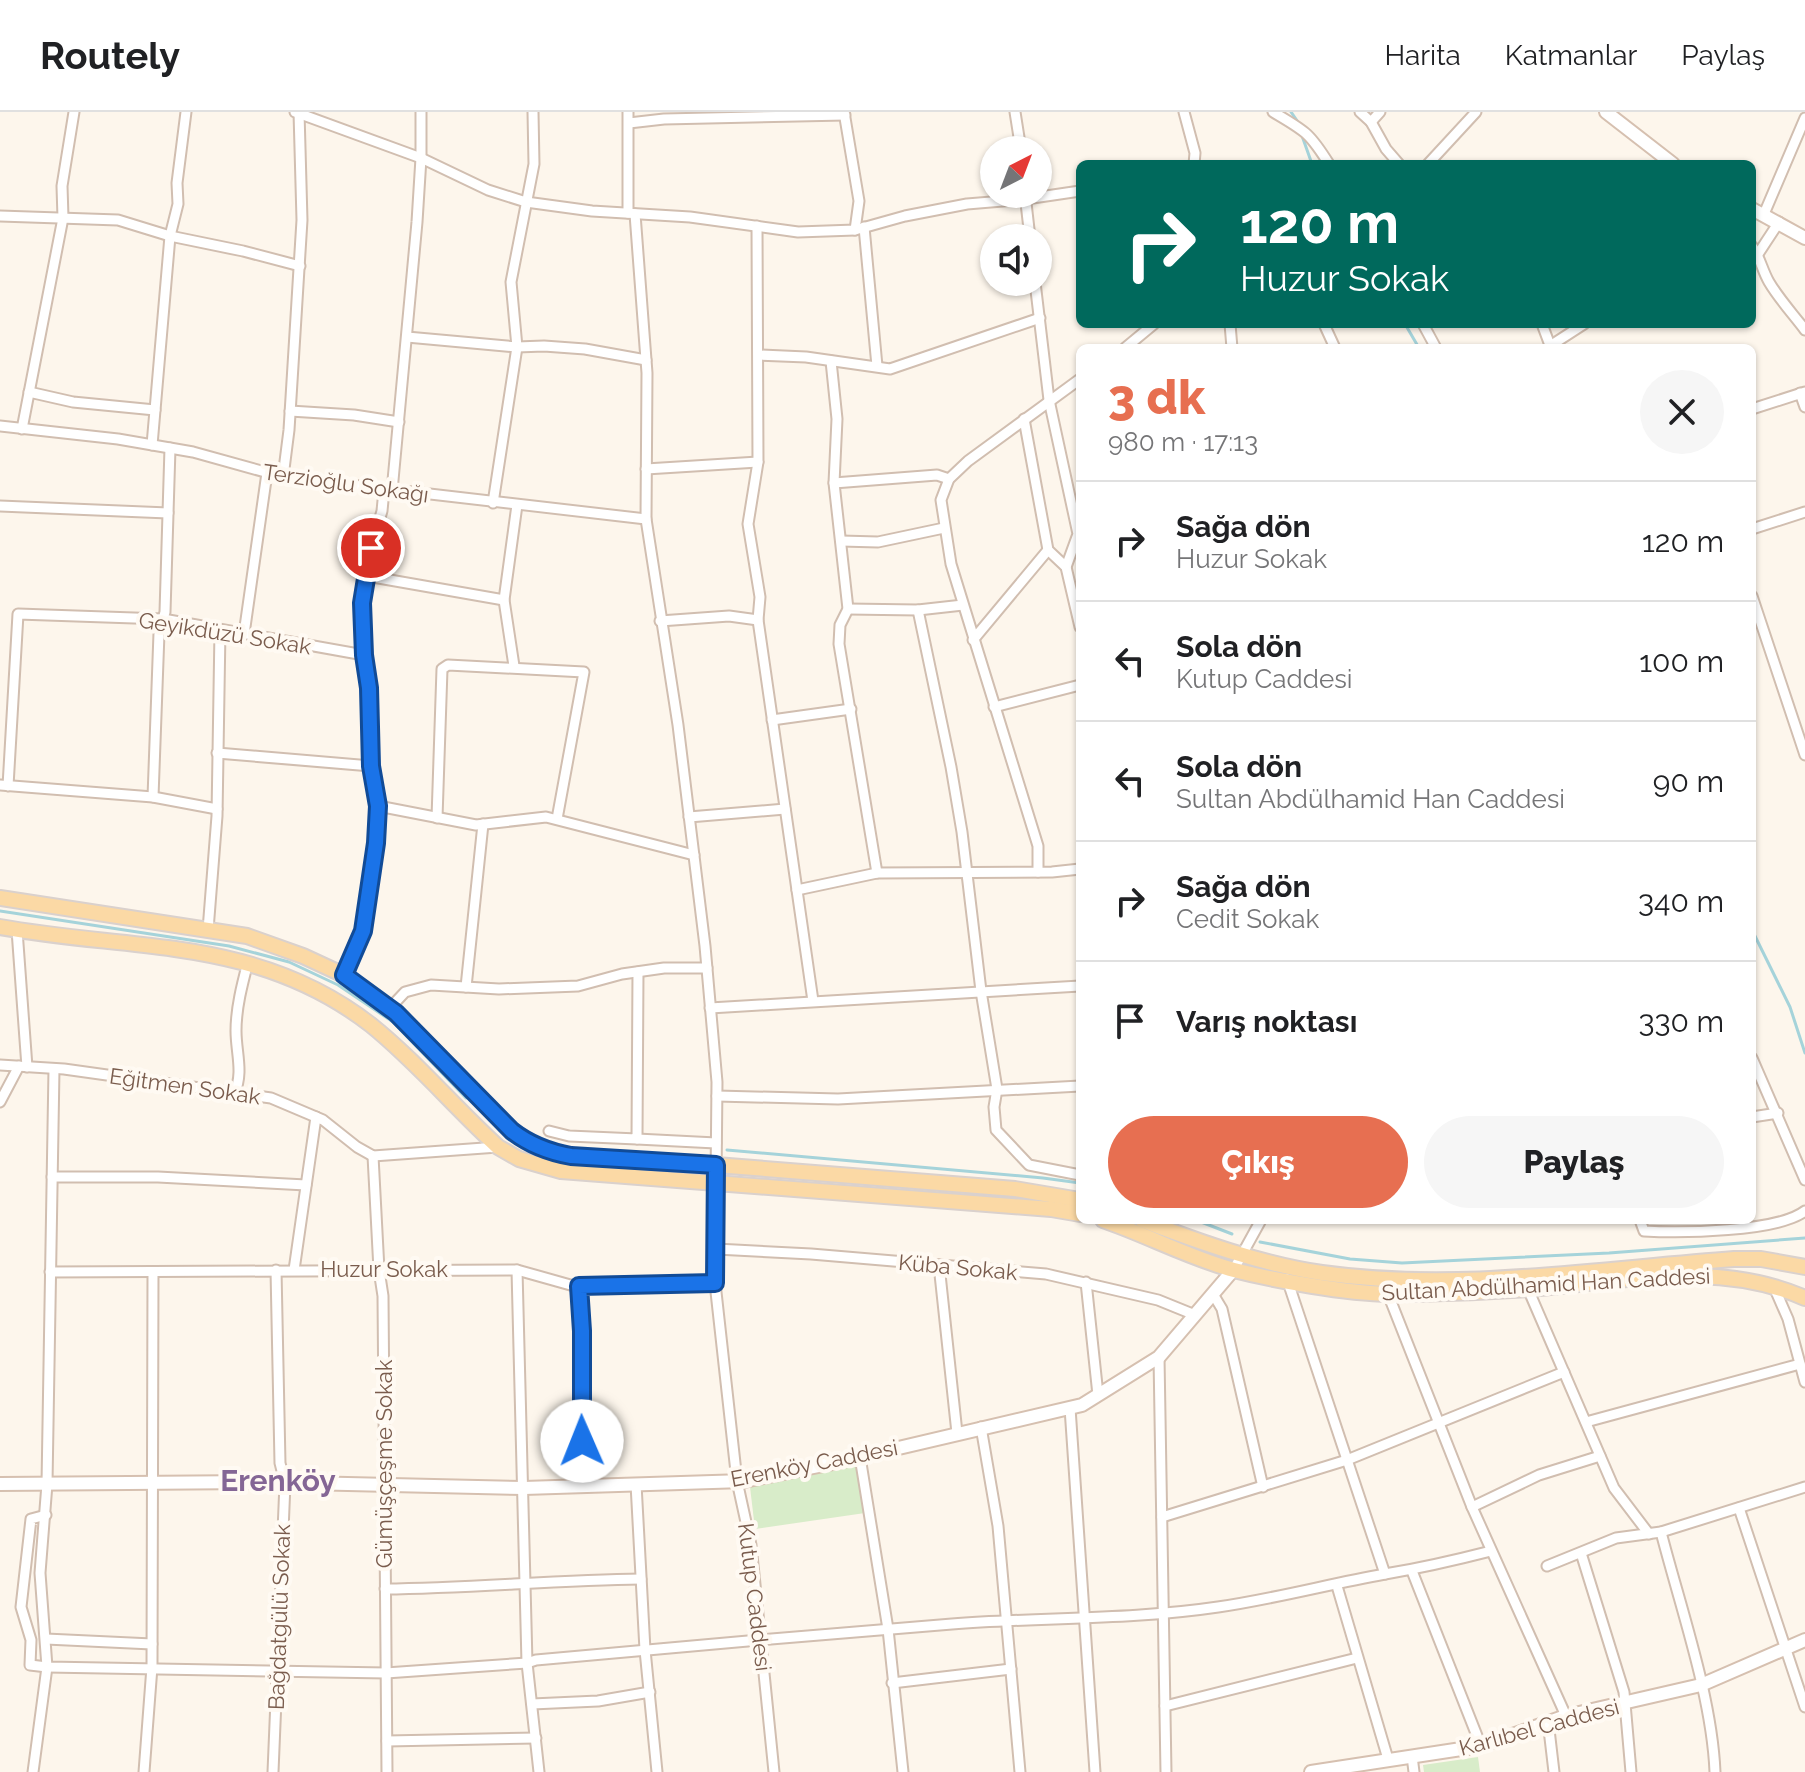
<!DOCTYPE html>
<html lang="tr">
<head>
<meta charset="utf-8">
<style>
  body { margin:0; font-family:Raleway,sans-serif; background:#f6f6f6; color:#202124; height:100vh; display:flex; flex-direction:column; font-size:30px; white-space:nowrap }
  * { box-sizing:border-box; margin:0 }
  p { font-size:26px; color:#757577 }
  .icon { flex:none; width:44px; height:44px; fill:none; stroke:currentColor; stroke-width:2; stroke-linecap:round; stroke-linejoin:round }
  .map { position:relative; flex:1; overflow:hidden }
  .sheet { position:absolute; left:1076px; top:232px; width:680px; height:880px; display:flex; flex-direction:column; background:#fff; border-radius:12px; box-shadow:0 2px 6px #0004 }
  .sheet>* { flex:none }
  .banner { position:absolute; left:1076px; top:48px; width:680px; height:168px; border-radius:12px; box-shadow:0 2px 6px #0004; background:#00695c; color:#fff; overflow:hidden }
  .needle { width:52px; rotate:42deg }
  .fabs { position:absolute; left:980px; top:24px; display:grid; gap:16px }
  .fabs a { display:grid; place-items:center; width:72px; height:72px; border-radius:50%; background:#fff; box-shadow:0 2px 6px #0004; font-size:40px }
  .pin { position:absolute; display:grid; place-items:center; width:68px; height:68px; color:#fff; margin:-34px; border:4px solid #fff; border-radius:50%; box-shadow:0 2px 8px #0007 }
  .me { position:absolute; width:88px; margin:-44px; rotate:359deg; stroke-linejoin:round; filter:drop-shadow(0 0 6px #0008) }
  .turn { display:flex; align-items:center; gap:28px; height:168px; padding:0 32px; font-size:36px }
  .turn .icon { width:104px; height:104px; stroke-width:2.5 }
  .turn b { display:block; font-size:56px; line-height:68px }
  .round { display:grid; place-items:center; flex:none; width:84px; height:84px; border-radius:42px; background:#f6f6f6 }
  .overview { display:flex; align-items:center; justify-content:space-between; height:136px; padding:0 32px }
  h1 { font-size:48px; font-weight:800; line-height:60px; color:#e76f51 }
  .button { display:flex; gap:16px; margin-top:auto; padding:16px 32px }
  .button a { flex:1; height:92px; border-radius:48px; background:#e76f51; color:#fff; font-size:32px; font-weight:800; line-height:92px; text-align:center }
  .button a+a { background:#f6f6f6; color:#202124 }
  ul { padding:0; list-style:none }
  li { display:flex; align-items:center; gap:24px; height:120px; padding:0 32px; border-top:2px solid #e0e0e0 }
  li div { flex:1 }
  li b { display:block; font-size:30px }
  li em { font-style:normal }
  header { display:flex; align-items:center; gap:48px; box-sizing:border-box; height:112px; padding:0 40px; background:#fff; border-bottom:2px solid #e0e0e0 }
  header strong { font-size:38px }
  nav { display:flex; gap:44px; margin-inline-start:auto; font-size:28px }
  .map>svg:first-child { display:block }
  .green { fill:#d8ecc9 }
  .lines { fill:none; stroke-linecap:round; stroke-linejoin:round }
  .stream { stroke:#a5d3da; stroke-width:3 }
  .street-casing { stroke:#d1beb0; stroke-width:13 }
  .secondary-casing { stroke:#d6c0b0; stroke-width:16 }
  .primary-casing { stroke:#dad1cd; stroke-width:18 }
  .street { stroke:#fff; stroke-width:9 }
  .secondary { stroke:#fff; stroke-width:12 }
  .primary { stroke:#fbd9a5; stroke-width:14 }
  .route-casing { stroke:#114b97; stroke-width:20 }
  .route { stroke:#1a73e8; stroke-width:14 }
  .labels { text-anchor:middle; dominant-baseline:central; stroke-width:8; stroke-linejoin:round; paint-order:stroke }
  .street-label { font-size:22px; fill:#7a5c4d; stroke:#fffaf3 }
  .district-label { font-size:30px; font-weight:bold; fill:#846695; stroke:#fffaf3 }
</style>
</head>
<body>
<header>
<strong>Routely</strong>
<nav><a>Harita</a><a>Katmanlar</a><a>Paylaş</a></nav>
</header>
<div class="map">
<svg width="1805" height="1660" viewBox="0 0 1805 1660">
  <rect width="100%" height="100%" fill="#fdf6ec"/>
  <g class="green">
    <polygon points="855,1352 865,1401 755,1417 750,1375"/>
    <polygon points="1478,1645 1480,1660 1424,1660 1423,1653"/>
  </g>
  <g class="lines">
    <g class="stream">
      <polyline points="1291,0 1298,10"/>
      <polyline points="1301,21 1312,52"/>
      <polyline points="1405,212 1419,236"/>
      <polyline points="0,799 229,834 289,850 338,873 393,910 466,986"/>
      <polyline points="1752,818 1790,895 1805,941"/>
      <polyline points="727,1038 1043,1066 1080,1071"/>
      <polyline points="1196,1108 1232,1122"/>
      <polyline points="1260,1130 1350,1147 1402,1151 1609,1141 1805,1126"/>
    </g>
    <defs>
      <g id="street">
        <polyline points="295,0 421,46 488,78 526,90 592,99 690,105 798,120 855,118 905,104 967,92 1026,87 1080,79"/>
        <polyline points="628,0 628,101"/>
        <polyline points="844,0 859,89 855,118"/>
        <polyline points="1015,0 1021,38"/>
        <polyline points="1184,0 1195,41 1194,52"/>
        <path d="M1273,0C1305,19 1309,20 1329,52"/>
        <polyline points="1360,0 1371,10 1380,0"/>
        <polyline points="1371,10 1386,37 1399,52"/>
        <polyline points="629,11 664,7 845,3"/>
        <polyline points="1428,52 1476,0"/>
        <polyline points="1025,82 1030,126"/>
        <polyline points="635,102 647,261 646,407 678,613 705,834 717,970 715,1171 737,1369 751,1433 774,1660"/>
        <polyline points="1764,102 1805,6"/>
        <polyline points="0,104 118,108 170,124 243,139 300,154"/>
        <polyline points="757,114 758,350 748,412 760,485 758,508 813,889"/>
        <polyline points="864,115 877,254"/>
        <path d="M1752,134C1760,145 1762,158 1769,170C1779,187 1793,202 1805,218"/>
        <polyline points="1758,142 1779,110"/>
        <polyline points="1035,170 1049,288 1078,422 1066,455"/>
        <polyline points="1230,212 1232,236"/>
        <polyline points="1324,212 1335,236"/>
        <polyline points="1423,212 1436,236"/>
        <polyline points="1542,212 1551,236"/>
        <polyline points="407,225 517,235 544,234 585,237 646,248"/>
        <polyline points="1550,234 1584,212"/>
        <polyline points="1125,236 1154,212"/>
        <polyline points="759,243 806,245 890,257 1040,206"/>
        <polyline points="831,249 837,307 834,371 848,497 840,513 839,532 877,761"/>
        <polyline points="29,280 73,290 155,298"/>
        <polyline points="1800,281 1805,295"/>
        <polyline points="1752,297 1805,280"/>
        <polyline points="290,299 354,303 399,310"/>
        <polyline points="1024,307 1048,438 1066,455 1080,515"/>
        <polyline points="0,314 118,327 193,340 283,365 646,407"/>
        <polyline points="22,317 63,106 62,74 74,0"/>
        <polyline points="152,333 170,124 178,92 177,71 186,0"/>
        <polyline points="646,357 758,350"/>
        <polyline points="283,365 289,318 302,108 299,0"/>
        <polyline points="834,371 937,363 949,367"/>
        <polyline points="392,379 417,110 421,46 421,0"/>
        <polyline points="493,391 517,235 511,170 534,52 533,0"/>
        <polyline points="0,394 168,401"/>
        <polyline points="1752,417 1805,400"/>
        <polyline points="841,429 878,430 944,416"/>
        <polyline points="367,464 504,488"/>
        <polyline points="1752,484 1805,643"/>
        <polyline points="848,497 918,498 963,493"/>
        <polyline points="918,498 951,655 962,720 981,879 997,977 994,995 996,1018 1029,1053 1080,1063"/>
        <polyline points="660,509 729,504 758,508"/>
        <polyline points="244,522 267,361"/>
        <polyline points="973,528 1048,438"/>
        <polyline points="514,554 504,488 517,393"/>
        <polyline points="994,595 1080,573"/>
        <polyline points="772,608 851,597"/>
        <polyline points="217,641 371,654"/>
        <polyline points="0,673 153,685 217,697"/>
        <polyline points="8,674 18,502 163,507 364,543"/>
        <polyline points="153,685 159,521 165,500 170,336"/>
        <polyline points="378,694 476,713 546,705 694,743"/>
        <polyline points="689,705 785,697"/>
        <polyline points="437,706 442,557 448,553 584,560 557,707"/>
        <polyline points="1038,760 1038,734 951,452 941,388 949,367 968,349 1080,267"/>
        <polyline points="797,778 877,761 1052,760 1080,757"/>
        <polyline points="17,818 27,955"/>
        <polyline points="208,818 217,704 220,518"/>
        <polyline points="344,863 363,819 376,731 378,694 371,654 369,576 364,543 362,491 371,436 382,399 384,378"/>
        <polyline points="466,875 483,712"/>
        <polyline points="390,896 405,880 431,873 499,877 578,874 622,862 664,856 707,856"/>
        <polyline points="710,896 1080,874"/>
        <polyline points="1752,946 1805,1068"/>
        <polyline points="0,953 64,957 271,986 323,1008 357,1035 373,1044 498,1035"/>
        <path d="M234,982C244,961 236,941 236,919C236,896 242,873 248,850"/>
        <polyline points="717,984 838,987 1080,974"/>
        <polyline points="0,990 19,954"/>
        <polyline points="1752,1005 1778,1001"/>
        <polyline points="549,1019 569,1024 637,1027 638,860"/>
        <polyline points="637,1027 716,1031"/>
        <polyline points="373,1044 379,1158 383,1184 387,1660"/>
        <polyline points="52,1065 158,1065 306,1073"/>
        <path d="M1640,1108L1644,1119C1680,1121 1778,1120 1805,1099"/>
        <polyline points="716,1137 811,1142 1046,1162 1158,1188 1195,1203"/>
        <polyline points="939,1153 957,1321"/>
        <polyline points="1234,1157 1261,1108"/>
        <polyline points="294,1158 316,1005"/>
        <polyline points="517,1158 527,1551 539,1660"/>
        <polyline points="50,1160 517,1158 574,1174 715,1171"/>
        <polyline points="1287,1167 1385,1462"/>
        <polyline points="1086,1170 1098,1283"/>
        <polyline points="579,1174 584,1374"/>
        <polyline points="1774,1175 1788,1207 1805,1270"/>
        <polyline points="1528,1177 1614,1376 1649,1422"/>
        <polyline points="1213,1182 1222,1197 1263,1375"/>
        <polyline points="1388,1182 1472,1395 1566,1604"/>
        <polyline points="1159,1245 1166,1660"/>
        <polyline points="1070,1296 1095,1660"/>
        <polyline points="1586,1310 1800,1252"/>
        <polyline points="981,1315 998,1414 1020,1660"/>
        <polyline points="860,1345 888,1517 903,1660"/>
        <polyline points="636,1372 645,1538 657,1660"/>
        <polyline points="1472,1395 1539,1363 1600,1344"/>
        <polyline points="1739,1396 1805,1595"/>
        <path d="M46,1403L31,1407L21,1495L31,1528L30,1553L47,1555L386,1561L527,1551L536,1548C675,1535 813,1523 952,1512C1041,1505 1131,1508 1218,1495C1274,1487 1329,1472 1385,1462C1421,1456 1456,1448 1491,1439"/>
        <polyline points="1162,1405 1347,1348 1564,1260"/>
        <path d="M1661,1420C1680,1494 1712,1585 1715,1660"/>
        <polyline points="1581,1441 1624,1580 1631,1660"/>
        <polyline points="1547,1454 1616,1426 1661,1420 1805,1375"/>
        <polyline points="1412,1459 1481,1634"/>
        <polyline points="1337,1474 1388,1647"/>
        <path d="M385,1477C471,1476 556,1468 641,1467"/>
        <polyline points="46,1527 152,1532"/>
        <polyline points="892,1571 1011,1557"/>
        <polyline points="532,1592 598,1589 650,1580"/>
        <polyline points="1165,1594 1357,1546"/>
        <polyline points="1548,1609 1554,1660"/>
        <polyline points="387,1629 536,1626"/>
        <polyline points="1412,1644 1414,1660"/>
        <polyline points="33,1660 47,1555 40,1461 47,1372 54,957"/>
        <polyline points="144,1660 152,1555 153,1160"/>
        <polyline points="273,1660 285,1371 280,1351 276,1158"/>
      </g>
      <g id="secondary">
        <polyline points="1606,0 1673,52"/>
        <polyline points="1752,97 1805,126"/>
        <polyline points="0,1372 261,1370 524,1376 744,1369 843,1349 1082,1293 1159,1245 1234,1157"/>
        <polyline points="1311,1660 1481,1634 1566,1604 1701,1573 1805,1528"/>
      </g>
      <g id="primary">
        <polyline points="0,786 247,824 303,844 344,863 396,901 512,1019 542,1037 571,1044 716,1053 1015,1077 1080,1088"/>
        <path d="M0,815C132,839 257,824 371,913C417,950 455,996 498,1035L519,1047L561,1059L1051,1097L1080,1102"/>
        <path d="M1103,1108C1147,1123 1189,1146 1234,1158C1277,1169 1345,1181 1390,1182C1436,1182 1483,1180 1529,1177C1621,1170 1717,1147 1805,1186"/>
        <path d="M1142,1108C1199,1130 1261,1152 1322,1161C1458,1180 1598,1157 1734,1147H1761L1805,1155"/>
      </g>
    </defs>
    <use href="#street" class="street-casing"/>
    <use href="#secondary" class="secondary-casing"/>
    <use href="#primary" class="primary-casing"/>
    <use href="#street" class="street"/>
    <use href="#secondary" class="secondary"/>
    <use href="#primary" class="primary"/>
  </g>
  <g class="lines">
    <defs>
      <path id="route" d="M371,436L362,491L364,543L369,576L371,654L378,694L376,731L363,819L344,863L396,901L512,1019C530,1033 548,1040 571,1044L716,1053L715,1171L579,1174L582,1219V1329"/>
    </defs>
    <use href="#route" class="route-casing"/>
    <use href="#route" class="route"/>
  </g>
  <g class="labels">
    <g class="street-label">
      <text transform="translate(346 371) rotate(8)">Terzioğlu Sokağı</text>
      <text transform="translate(225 521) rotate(9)">Geyikdüzü Sokak</text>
      <text transform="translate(185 974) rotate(8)">Eğitmen Sokak</text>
      <text transform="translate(958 1155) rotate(5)">Küba Sokak</text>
      <text x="384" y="1157">Huzur Sokak</text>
      <text transform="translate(1546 1172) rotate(-3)">Sultan Abdülhamid Han Caddesi</text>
      <text transform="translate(814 1351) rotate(-11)">Erenköy Caddesi</text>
      <text transform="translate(384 1352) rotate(-90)">Gümüşçeşme Sokak</text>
      <text transform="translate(755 1485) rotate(83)">Kutup Caddesi</text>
      <text transform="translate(279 1505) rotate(-88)">Bağdatgülü Sokak</text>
      <text transform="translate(1539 1615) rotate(-15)">Karlıbel Caddesi</text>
    </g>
    <g class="district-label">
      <text x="278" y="1368">Erenköy</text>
    </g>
  </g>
</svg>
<div class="fabs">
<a><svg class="needle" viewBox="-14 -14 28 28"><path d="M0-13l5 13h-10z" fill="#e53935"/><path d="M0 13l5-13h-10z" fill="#757577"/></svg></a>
<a><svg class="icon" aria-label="sound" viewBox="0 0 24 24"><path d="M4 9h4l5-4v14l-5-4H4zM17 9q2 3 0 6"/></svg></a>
</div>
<div class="pin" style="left:371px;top:436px;background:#d93025"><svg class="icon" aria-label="arrive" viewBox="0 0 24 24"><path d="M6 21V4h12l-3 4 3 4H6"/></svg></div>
<svg class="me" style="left:582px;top:1329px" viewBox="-20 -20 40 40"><circle r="19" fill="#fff"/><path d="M0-13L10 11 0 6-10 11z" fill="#1a73e8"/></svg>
<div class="banner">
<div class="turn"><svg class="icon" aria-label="right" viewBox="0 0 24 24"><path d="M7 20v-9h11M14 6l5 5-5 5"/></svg><div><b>120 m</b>Huzur Sokak</div></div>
</div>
<section class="sheet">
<div class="overview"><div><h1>3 dk</h1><p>980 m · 17:13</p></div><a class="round"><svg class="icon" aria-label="close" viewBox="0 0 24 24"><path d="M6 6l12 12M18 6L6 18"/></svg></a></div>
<ul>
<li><svg class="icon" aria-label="right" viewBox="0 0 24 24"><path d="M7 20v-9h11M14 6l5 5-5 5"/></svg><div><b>Sağa dön</b><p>Huzur Sokak</p></div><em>120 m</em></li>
<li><svg class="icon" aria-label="left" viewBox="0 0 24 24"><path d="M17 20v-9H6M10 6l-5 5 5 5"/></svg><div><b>Sola dön</b><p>Kutup Caddesi</p></div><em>100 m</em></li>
<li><svg class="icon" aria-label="left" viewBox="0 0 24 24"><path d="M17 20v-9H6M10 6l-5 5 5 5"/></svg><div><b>Sola dön</b><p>Sultan Abdülhamid Han Caddesi</p></div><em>90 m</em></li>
<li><svg class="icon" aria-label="right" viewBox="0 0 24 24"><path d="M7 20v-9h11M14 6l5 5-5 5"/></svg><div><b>Sağa dön</b><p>Cedit Sokak</p></div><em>340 m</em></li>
<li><svg class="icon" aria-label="arrive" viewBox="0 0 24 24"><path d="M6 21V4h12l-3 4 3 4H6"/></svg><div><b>Varış noktası</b></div><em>330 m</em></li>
</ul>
<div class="button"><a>Çıkış</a><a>Paylaş</a></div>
</section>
</div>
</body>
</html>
